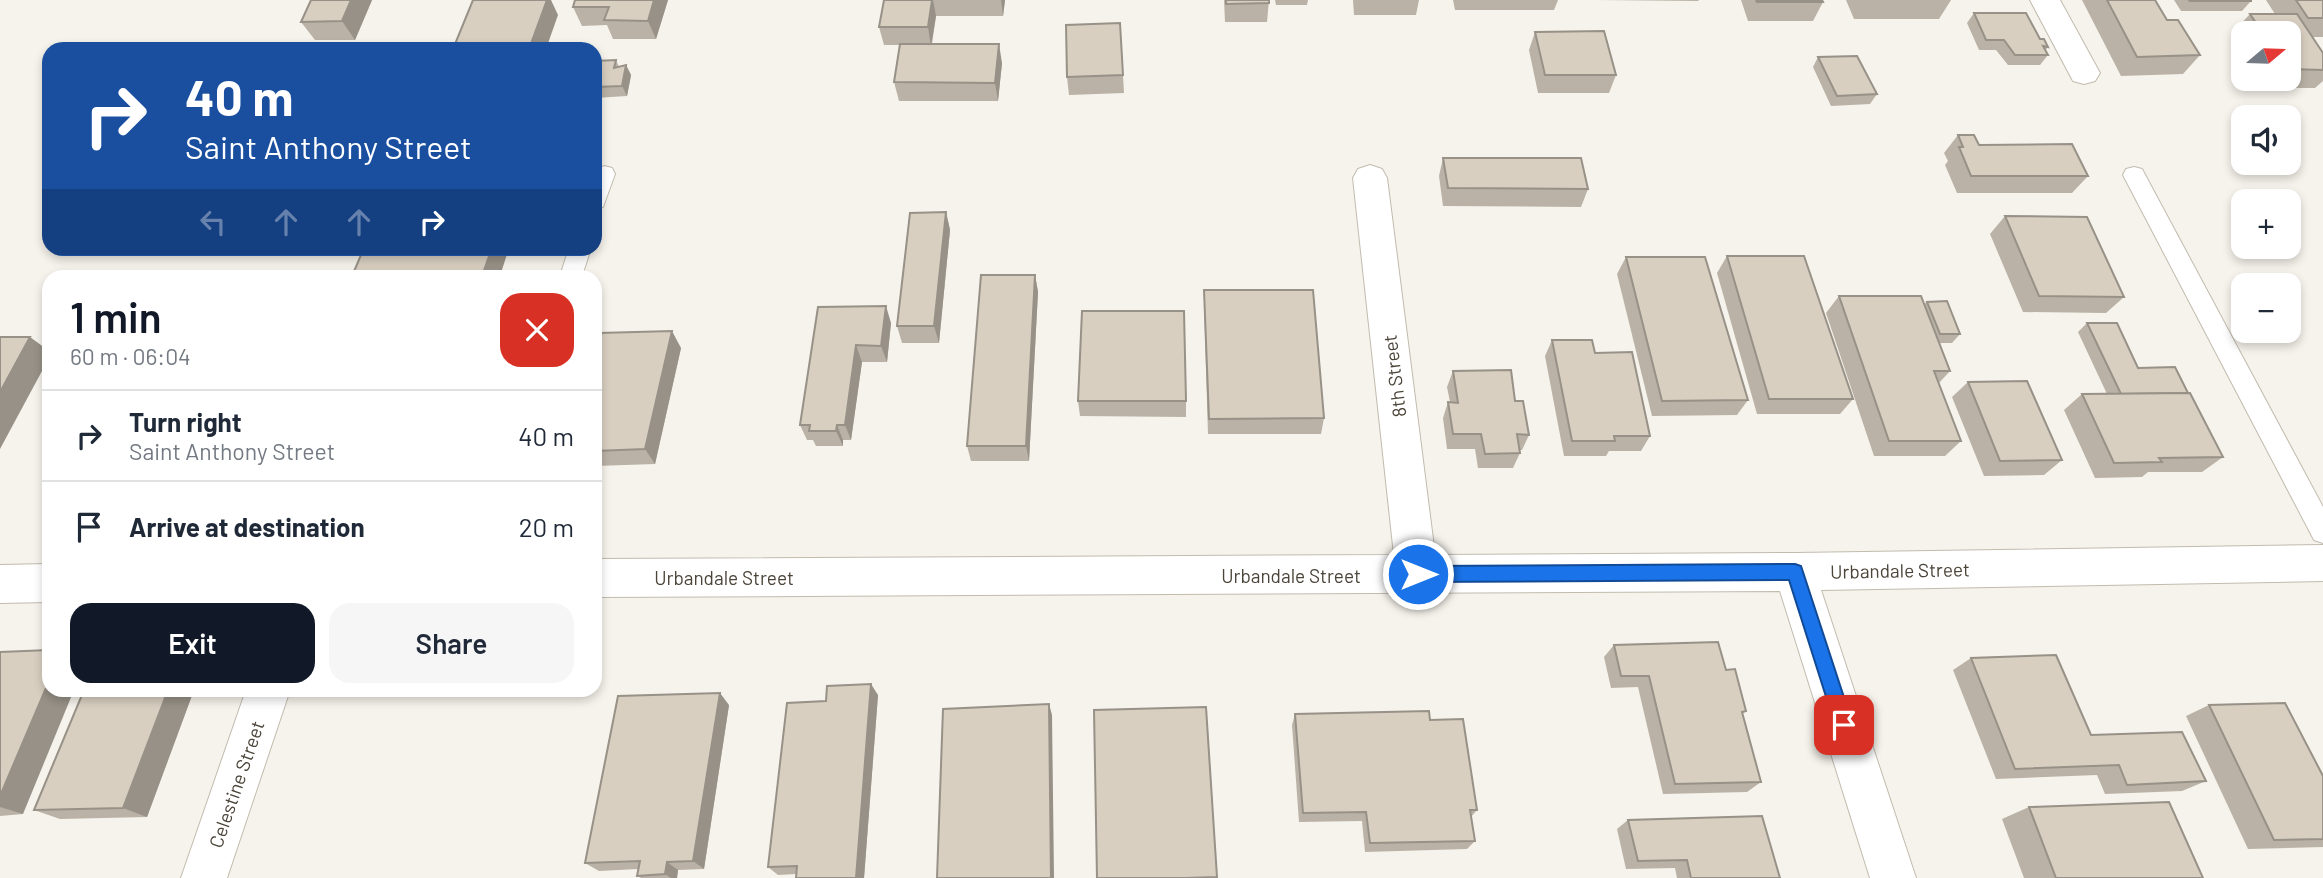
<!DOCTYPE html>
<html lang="en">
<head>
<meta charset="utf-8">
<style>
  body { margin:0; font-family:Barlow,sans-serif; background:#f6f6f7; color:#1f2937; height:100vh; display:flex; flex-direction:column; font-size:26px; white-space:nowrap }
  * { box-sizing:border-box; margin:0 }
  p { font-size:23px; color:#747a83 }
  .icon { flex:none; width:38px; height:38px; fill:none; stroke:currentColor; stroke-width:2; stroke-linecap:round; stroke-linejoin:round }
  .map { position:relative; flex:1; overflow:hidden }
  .sheet { position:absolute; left:42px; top:270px; width:560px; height:427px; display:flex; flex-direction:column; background:#fff; border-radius:21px; box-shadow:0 4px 10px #0003 }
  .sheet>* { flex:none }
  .banner { position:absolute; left:42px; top:42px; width:560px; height:214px; border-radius:21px; box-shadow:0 4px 10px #0003; background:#1a4fa0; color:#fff; overflow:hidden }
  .needle { width:46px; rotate:71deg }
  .fabs { position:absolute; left:2231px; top:21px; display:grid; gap:14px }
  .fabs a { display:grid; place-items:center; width:70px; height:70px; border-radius:14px; background:#fff; box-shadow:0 4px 10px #0003; font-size:35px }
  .pin { position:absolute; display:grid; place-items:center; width:60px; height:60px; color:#fff; margin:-30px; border-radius:14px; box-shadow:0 4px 10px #0006 }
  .me { position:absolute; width:77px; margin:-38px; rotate:90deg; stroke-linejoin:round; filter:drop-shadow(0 0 5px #0008) }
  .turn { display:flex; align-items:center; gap:24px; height:147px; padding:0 28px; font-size:32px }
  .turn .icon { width:91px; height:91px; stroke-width:2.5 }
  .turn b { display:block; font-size:49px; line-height:60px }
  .lanes { display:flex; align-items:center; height:66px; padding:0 28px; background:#0003; justify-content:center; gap:35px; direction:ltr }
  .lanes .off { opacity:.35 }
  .round { display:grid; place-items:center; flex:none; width:74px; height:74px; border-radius:21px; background:#f6f6f7 }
  .headline { display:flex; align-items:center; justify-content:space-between; height:119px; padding:0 28px }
  h1 { font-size:42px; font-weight:600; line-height:52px; color:#111827 }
  .cta { display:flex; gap:14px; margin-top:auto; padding:14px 28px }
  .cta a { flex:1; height:80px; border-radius:21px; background:#111827; color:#fff; font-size:28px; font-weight:600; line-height:80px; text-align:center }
  .cta a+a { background:#f6f6f7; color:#1f2937 }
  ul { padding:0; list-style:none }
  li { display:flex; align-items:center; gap:21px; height:91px; padding:0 28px; border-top:2px solid #e0e1e3 }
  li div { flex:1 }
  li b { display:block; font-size:26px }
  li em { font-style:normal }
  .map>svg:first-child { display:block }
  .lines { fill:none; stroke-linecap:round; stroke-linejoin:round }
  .lane-casing { stroke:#c2bbae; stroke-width:2 }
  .street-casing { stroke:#c2bbae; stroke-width:2 }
  .lane { fill:#fff; fill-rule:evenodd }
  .street { fill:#fff; fill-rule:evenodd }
  .wall { fill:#bab2a6 }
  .shaded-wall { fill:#979187 }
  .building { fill:#d8cfc1; stroke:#979187; stroke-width:2 }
  .route { fill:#1a73e8; stroke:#114b97; stroke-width:2 }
  .labels { text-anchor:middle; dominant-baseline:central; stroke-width:6; stroke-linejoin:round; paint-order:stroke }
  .street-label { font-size:19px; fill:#4b4439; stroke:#fff }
</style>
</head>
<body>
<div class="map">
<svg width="2323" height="878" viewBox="0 0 2323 878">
  <rect width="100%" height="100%" fill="#f6f3ec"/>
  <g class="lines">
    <defs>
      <g id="lane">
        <polygon points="604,166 612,168 615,174 603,207 595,209 595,171"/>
        <polygon points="2134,167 2142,169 2323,507 2323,543 2314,540 2123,175 2126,169"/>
        <polygon points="569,248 591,248 582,276 560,276"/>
      </g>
      <g id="street">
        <polygon points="2030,0 2060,0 2100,73 2095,81 2084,84 2073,81"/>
        <polygon points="1370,165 1382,169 1387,178 1435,555 1795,553 2323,545 2323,581 1821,590 1916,878 1870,878 1780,591 595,597 595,559 1394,555 1353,178 1358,169"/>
        <polygon points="49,564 49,602 0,603 0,565"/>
        <polygon points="246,690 290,690 227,878 181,878"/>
      </g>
    </defs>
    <use href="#lane" class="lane-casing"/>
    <use href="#street" class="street-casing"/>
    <use href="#lane" class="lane"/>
    <use href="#street" class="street"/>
  </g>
  <g class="wall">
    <polygon points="311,0 372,0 355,40 315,40 301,22"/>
    <polygon points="575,0 668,0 656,39 613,39 607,25 582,26 573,7"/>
    <polygon points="884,0 1005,0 1003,16 936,16 932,44 1002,63 998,101 899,101 894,82 900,45 884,45 879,27"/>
    <polygon points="1224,0 1269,0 1267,22 1225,22"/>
    <polygon points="1275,0 1308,0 1307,5 1276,5"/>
    <polygon points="1353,0 1419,0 1416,15 1354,15"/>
    <polygon points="1453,0 1558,0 1554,10 1455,10"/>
    <polygon points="1597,0 1699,0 1698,1"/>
    <polygon points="1741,0 1822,0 1823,2 1813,21 1748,21"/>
    <polygon points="1846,0 1951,0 1939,19 1854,19"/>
    <polygon points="2082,0 2155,0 2167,20 2200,55 2183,74 2121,76"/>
    <polygon points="2174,0 2251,0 2251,1 2242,11 2181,11"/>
    <polygon points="2266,0 2323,0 2323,37 2313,37 2323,53 2323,81 2315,88 2267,88 2262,79 2289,79 2289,33 2244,33 2244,50 2233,32 2250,14 2275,14"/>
    <polygon points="1974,13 2040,39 2048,47 2045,51 2048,55 2040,65 2008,65 1996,50 1979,50 1967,23"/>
    <polygon points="1535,32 1616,75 1609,93 1538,93 1529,50"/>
    <polygon points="1818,57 1877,94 1870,104 1831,106 1813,67"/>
    <polygon points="616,60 619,67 626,65 631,75 627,96 595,98 595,61"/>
    <polygon points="1123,75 1124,93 1069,95 1067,77"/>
    <polygon points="1958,135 1979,145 2088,176 2072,193 1957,193 1945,165 1948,161 1944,153"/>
    <polygon points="1443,158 1588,189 1581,207 1443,206 1439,176"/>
    <polygon points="946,212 950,230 939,343 902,343 897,326"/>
    <polygon points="2005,216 2124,297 2106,313 2023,312 1990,234"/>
    <polygon points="1727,256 1853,399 1840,414 1757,414 1717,273"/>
    <polygon points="1626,257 1748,400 1737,415 1652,416 1617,274"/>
    <polygon points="1035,275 1038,292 1029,461 971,461 967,446"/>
    <polygon points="1204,290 1324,418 1321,434 1208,434 1204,307"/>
    <polygon points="1839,296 1924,304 1927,302 1960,334 1952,343 1939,343 1950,371 1939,383 1961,441 1945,456 1874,456 1826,313"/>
    <polygon points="818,307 891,323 887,362 862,362 851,440 843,440 843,446 816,446 813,440 807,440 800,425"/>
    <polygon points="2087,323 2138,368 2223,457 2202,472 2148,472 2142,477 2095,478 2064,410 2082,394 2107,394 2078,332"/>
    <polygon points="1552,340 1595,353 1650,436 1641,451 1609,451 1606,456 1564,456 1545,356"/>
    <polygon points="681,348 655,464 595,466 595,350"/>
    <polygon points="1453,371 1515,401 1529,435 1522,450 1520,450 1520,453 1513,468 1478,468 1475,449 1447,449 1443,418 1448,402 1450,402 1447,387"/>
    <polygon points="1968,382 2062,460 2044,475 1984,476 1952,397"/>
    <polygon points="1078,401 1186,401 1186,417 1080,416"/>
    <polygon points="1614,645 1726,670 1746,711 1742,714 1761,782 1747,792 1663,794 1638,687 1611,688 1604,657"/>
    <polygon points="0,652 23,814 0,816"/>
    <polygon points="1971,658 2091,735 2206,781 2182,791 2105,794 2097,775 1996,779 1953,670"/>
    <polygon points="84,690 194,690 147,817 60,819 34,810"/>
    <polygon points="878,695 864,878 796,878 796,874 778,875 768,867 826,701"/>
    <polygon points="729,705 704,869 678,870 677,878 641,878 637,876 638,869 599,871 585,863"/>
    <polygon points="2209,705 2323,776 2323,847 2248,849 2186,716"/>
    <polygon points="1295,714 1430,720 1477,810 1471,817 1475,841 1467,849 1365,852 1362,821 1299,822 1292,725"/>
    <polygon points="2029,807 2203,878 2024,878 2002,819"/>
    <polygon points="1628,820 1780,878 1677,878 1675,868 1626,869 1617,829"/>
  </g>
  <g class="shaded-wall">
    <polygon points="351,0 372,0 355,40 342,21"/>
    <polygon points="547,0 551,0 558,15 546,49 529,49"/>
    <polygon points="654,0 668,0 656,39 648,21"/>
    <polygon points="932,0 933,0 936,16 931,46 928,27"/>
    <polygon points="1001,0 1005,0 1003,16"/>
    <polygon points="999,44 1002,63 998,101 995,83"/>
    <polygon points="626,65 631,75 627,96 622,86"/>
    <polygon points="946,212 950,230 939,343 934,326"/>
    <polygon points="492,248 509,248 500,276 482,276"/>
    <polygon points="1035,275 1038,292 1029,461 1026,446"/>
    <polygon points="886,306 891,323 887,362 881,346"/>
    <polygon points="672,331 681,348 655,464 645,449"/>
    <polygon points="30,337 49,351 49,358 0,449 0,392"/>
    <polygon points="856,345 862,362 851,440 845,425"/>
    <polygon points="837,425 843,440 843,446 836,431"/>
    <polygon points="49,681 49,690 74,690 23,814 0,807 0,796"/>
    <polygon points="871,684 878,695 864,878 856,878"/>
    <polygon points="168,690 194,690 147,817 123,808"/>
    <polygon points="720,693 729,705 704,869 693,861"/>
    <polygon points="1049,704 1052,715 1054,878 1051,878"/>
    <polygon points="667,862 678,870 677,878 671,878 665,874"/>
  </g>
  <g class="building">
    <polygon points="311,0 351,0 342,21 301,22"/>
    <polygon points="473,0 547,0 529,49 453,49"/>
    <polygon points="575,0 654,0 648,21 604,20 609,7 573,7"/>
    <polygon points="884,0 932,0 928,27 879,27"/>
    <polygon points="1226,0 1269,0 1269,3 1226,4"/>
    <polygon points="1756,0 1822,0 1823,2 1757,2"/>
    <polygon points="2107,0 2155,0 2167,20 2178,20 2200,55 2137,57"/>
    <polygon points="2189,0 2251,0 2251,1 2190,1"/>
    <polygon points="2296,0 2323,0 2323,18 2308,18"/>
    <polygon points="1974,13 2026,13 2040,39 2044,39 2048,47 2043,46 2048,55 2015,55 2004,40 1986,40"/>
    <polygon points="2250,14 2297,14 2323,53 2323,70 2289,69 2289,33 2263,33"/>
    <polygon points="1120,23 1123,75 1067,77 1066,25"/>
    <polygon points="1604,31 1616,75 1545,75 1535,32"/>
    <polygon points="900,44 999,44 995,83 894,82"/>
    <polygon points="1857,56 1877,94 1837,96 1818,57"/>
    <polygon points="616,60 614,68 626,65 622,86 595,87 595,61"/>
    <polygon points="1958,135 1974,135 1979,145 2072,144 2088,176 1971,176 1959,147 1963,147"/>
    <polygon points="1443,158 1581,158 1588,189 1448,188"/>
    <polygon points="946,212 934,326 897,326 910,213"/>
    <polygon points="2005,216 2087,217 2124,297 2039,296"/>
    <polygon points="364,248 492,248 482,276 352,276"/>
    <polygon points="1727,256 1804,256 1853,399 1769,399"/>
    <polygon points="1626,257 1705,257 1748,400 1662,401"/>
    <polygon points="105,272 158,273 156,276 103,276"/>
    <polygon points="981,275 1035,275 1026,446 967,446"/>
    <polygon points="1204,290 1313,290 1324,418 1209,419"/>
    <polygon points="1839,296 1921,296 1950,371 1934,371 1961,441 1889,441"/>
    <polygon points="1947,301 1960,334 1940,334 1927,302"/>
    <polygon points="886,306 881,346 856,345 845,425 837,425 836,431 809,431 810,425 800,425 818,307"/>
    <polygon points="1082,311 1184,311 1186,401 1078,401"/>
    <polygon points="2087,323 2117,323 2138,368 2175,367 2188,393 2121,394"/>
    <polygon points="672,331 645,449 595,451 595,350 599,333"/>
    <polygon points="0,337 30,337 0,392"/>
    <polygon points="1552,340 1592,340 1595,353 1632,352 1650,436 1614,436 1615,441 1572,441"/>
    <polygon points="1511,370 1515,401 1523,401 1529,435 1517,434 1520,453 1485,454 1481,434 1453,434 1448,402 1458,403 1453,371"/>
    <polygon points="2027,381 2062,460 2000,461 1968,382"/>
    <polygon points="2190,393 2223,457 2159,458 2162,462 2114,463 2082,394"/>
    <polygon points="1718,642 1726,670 1735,669 1746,711 1742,712 1761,782 1675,784 1649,676 1621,676 1614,645"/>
    <polygon points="49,650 49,681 0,796 0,652"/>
    <polygon points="2056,655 2091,735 2182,732 2206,781 2127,785 2119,765 2015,769 1971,658"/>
    <polygon points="871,684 856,878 796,878 797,866 768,867 787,703 826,701 827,686"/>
    <polygon points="84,690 168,690 123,808 34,810"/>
    <polygon points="720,693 693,861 667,862 665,874 637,876 640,861 585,863 618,696"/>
    <polygon points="2285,703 2323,776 2323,839 2274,840 2209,705"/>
    <polygon points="1049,704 1051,878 937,878 943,709"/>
    <polygon points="1206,707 1217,877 1185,878 1097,878 1094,710"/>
    <polygon points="1429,711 1430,720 1463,719 1477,810 1470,810 1475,841 1370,843 1366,812 1303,813 1295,714"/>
    <polygon points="2169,802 2203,878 2056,878 2029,807"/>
    <polygon points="1762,816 1780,878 1691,878 1687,860 1638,861 1628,820"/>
  </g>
  <polygon class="route" points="1795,564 1801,566 1803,572 1853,725 1850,731 1844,734 1837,731 1835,725 1789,580 1418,582 1412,580 1409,574 1412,569 1418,566"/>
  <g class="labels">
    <g class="street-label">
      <text transform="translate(1394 376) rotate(-97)">8th Street</text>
      <text transform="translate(1900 570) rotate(-1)">Urbandale Street</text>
      <text x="1291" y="575">Urbandale Street</text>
      <text x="724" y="577">Urbandale Street</text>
      <text transform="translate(236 784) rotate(-71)">Celestine Street</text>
    </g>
  </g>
</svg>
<div class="fabs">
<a><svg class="needle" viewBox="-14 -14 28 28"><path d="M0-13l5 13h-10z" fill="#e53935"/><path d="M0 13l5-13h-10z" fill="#747a83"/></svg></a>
<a><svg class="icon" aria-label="sound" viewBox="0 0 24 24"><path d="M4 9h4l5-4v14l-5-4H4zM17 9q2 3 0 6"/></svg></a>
<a>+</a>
<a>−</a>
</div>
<div class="pin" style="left:1844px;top:725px;background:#d93025"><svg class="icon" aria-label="arrive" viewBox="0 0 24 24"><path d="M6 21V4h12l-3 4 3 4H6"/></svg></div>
<svg class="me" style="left:1418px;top:574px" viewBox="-20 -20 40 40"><circle r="17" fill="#1a73e8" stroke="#fff" stroke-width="3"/><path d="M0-11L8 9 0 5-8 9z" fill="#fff"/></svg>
<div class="banner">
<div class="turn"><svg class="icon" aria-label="right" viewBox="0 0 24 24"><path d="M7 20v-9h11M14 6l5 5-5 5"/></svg><div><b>40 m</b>Saint Anthony Street</div></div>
<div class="lanes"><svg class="icon off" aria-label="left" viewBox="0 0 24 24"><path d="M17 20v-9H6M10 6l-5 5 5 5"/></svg><svg class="icon off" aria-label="ahead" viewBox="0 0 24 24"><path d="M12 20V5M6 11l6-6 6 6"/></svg><svg class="icon off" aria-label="ahead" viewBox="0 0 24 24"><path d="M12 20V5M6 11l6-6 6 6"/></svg><svg class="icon" aria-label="right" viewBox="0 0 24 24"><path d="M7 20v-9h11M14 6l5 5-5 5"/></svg></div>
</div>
<section class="sheet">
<div class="headline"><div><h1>1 min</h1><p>60 m · 06:04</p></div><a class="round" style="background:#d93025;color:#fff"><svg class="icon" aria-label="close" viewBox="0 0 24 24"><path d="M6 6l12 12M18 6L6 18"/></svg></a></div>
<ul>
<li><svg class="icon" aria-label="right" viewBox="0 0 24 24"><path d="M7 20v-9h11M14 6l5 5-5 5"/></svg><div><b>Turn right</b><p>Saint Anthony Street</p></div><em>40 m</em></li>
<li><svg class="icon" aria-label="arrive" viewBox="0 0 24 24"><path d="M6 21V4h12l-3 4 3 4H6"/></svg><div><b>Arrive at destination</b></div><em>20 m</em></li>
</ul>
<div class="cta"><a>Exit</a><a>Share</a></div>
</section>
</div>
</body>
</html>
